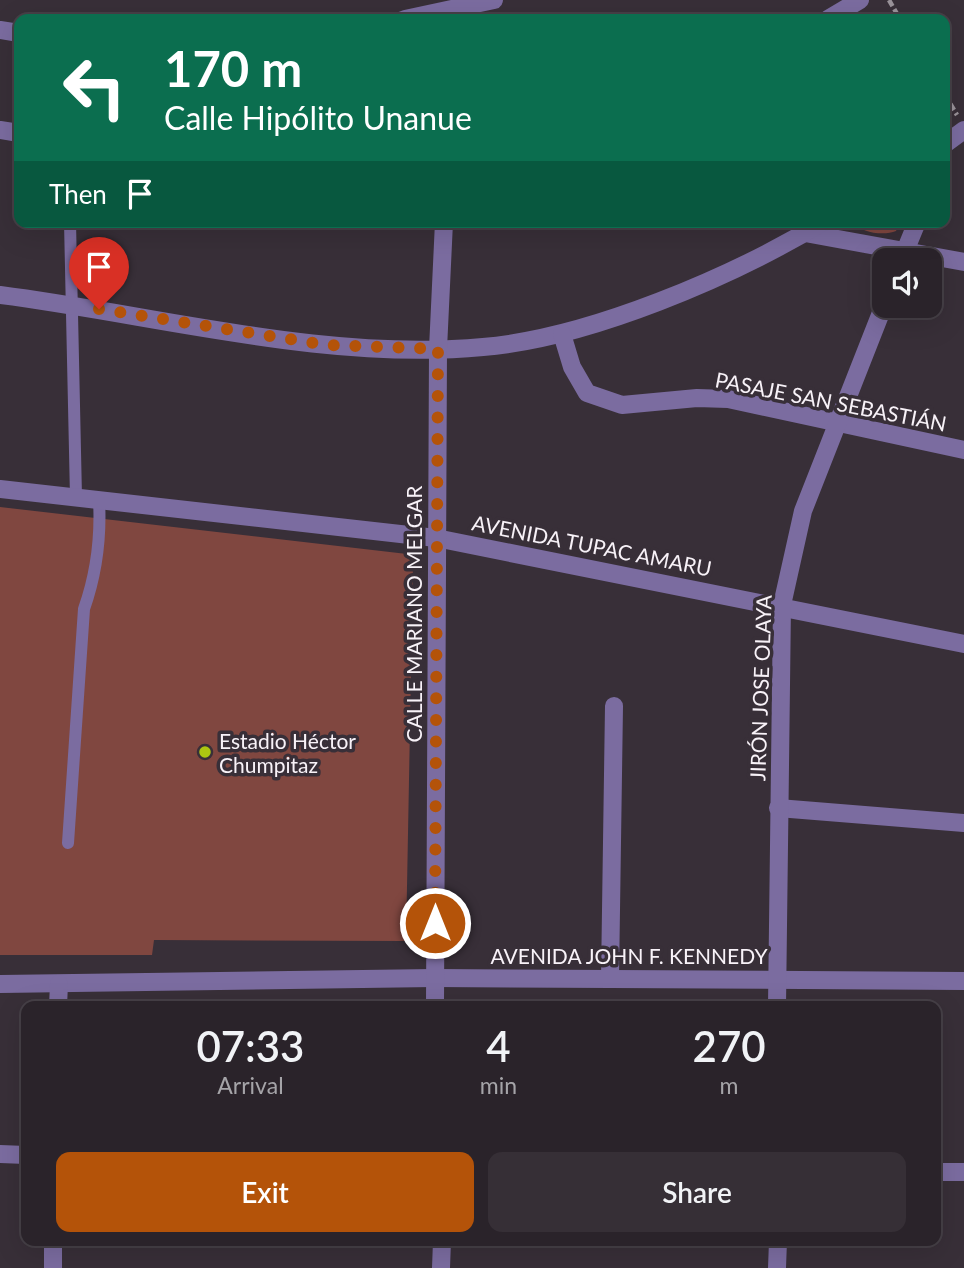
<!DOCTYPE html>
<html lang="en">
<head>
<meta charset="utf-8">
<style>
  body { margin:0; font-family:Lato,sans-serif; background:#362f36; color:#f1f3f6; height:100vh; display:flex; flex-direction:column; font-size:26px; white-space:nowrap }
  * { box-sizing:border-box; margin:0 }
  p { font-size:23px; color:#a5a4a8 }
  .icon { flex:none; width:38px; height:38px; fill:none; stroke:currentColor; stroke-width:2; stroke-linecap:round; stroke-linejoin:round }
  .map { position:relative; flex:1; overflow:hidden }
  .sheet { position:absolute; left:21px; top:1001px; width:920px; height:245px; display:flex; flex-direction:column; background:#2a232a; border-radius:14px; box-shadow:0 7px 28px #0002,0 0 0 2px #464047 }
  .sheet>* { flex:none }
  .banner { position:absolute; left:14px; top:14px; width:936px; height:214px; border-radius:14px; box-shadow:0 7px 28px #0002,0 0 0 2px #464047; background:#0b6e4f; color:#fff; overflow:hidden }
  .controls { position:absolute; left:872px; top:248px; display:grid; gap:14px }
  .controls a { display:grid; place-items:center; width:70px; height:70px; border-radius:14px; background:#2a232a; box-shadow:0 7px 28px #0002,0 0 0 2px #464047; font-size:35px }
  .pin { position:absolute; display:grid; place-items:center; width:60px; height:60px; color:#fff; margin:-72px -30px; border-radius:50% 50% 50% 0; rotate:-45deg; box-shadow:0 0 7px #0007 }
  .pin .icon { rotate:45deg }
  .me { position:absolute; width:77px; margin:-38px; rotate:0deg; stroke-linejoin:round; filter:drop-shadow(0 0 5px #0008) }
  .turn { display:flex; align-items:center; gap:24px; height:147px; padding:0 35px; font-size:32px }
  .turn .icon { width:91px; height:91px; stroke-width:2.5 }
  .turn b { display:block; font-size:49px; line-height:60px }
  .then { display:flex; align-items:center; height:66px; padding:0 35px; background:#0003; gap:14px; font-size:26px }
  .eta { display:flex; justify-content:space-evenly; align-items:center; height:119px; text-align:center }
  .eta b { font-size:42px; font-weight:600; line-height:49px }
  .button { display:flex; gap:14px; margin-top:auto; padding:14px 35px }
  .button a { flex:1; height:80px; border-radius:14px; background:#b45309; color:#fff; font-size:28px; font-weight:600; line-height:80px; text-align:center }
  .button a+a { background:#362f36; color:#f1f3f6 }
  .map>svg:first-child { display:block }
  .green { fill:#804740 }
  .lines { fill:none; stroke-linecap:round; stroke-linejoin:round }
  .path { stroke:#9a939a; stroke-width:4.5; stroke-dasharray:7 3.5; stroke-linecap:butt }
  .service { stroke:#7b6ca0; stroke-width:12 }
  .minor { stroke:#7b6ca0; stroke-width:18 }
  .route { stroke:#b45309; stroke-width:12; stroke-dasharray:0 21.6 }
  .poi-dot { fill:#acc611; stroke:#382f38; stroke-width:2.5 }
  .labels { text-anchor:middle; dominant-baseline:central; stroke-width:7; stroke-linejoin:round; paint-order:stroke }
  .street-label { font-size:21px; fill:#f8f2f8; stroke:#382f38 }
  .poi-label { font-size:21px; fill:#f8f2f8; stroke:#382f38; text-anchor:start }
</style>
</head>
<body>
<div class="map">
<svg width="964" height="1268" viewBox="0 0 964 1268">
  <rect width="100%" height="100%" fill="#382f38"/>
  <g class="green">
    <path d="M854,222H900L896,231C884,236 860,233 854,222Z"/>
    <polygon points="0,507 407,554 413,565 406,941 154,940 152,955 0,955"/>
  </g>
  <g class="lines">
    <g class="path">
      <polyline points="889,0 900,19"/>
      <polyline points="945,95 957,115"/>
    </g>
    <g class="service">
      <polyline points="70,222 76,497"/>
      <path d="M68,843L84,609C96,575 101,536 99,500"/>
    </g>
    <g class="minor">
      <polyline points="405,19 494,0"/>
      <polyline points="828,19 860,0"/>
      <polyline points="0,30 19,33"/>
      <polyline points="0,130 19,133"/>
      <polyline points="945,144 964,130"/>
      <polyline points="805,233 964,262"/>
      <polyline points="901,261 917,222"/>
      <path d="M0,295C156,315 326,362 483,347C589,338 732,277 823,222"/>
      <polyline points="562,334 572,367 587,393 622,405 697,398 728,399 964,450"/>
      <polyline points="0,489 436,538 964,644"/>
      <polyline points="778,808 964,823"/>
      <polyline points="610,978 614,706"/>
      <polyline points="0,984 434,978 964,981"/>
      <polyline points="58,1006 59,984"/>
      <polyline points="435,1006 438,349 444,222"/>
      <polyline points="777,1006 782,605 803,511 884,305"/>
      <polyline points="0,1154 26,1155"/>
      <polyline points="936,1172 964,1172"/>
      <polyline points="53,1268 53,1241"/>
      <polyline points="441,1268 442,1241"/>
      <polyline points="777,1268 778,1241"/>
    </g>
  </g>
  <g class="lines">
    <polyline class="route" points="99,309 327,345 438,349 435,923"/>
  </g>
  <circle class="poi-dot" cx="205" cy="752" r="7"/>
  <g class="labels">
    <g class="street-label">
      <text transform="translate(831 401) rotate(11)">PASAJE SAN SEBASTIÁN</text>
      <text transform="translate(592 545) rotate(11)">AVENIDA TUPAC AMARU</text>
      <text transform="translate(413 614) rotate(-90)">CALLE MARIANO MELGAR</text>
      <text transform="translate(760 688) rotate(-88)">JIRÓN JOSE OLAYA</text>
      <text x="629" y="955">AVENIDA JOHN F. KENNEDY</text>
    </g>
    <g class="poi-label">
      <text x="219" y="740">Estadio Héctor<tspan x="219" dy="24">Chumpitaz</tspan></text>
    </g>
  </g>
</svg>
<div class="controls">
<a><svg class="icon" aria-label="sound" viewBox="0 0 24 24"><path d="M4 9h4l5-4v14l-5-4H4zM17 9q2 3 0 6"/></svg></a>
</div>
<div class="pin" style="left:99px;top:309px;background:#d93025"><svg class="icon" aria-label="arrive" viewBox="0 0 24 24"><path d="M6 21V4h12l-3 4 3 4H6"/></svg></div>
<svg class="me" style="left:435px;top:923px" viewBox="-20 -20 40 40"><circle r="17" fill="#b45309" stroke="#fff" stroke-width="3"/><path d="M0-11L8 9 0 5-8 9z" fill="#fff"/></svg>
<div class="banner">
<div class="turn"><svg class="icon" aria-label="left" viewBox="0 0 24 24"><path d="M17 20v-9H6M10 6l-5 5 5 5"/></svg><div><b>170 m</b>Calle Hipólito Unanue</div></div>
<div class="then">Then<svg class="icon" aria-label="arrive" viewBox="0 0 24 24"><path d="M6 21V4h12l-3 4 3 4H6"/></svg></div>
</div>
<section class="sheet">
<div class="eta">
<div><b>07:33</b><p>Arrival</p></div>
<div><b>4</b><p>min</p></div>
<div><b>270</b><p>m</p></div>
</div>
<div class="button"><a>Exit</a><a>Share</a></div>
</section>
</div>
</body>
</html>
